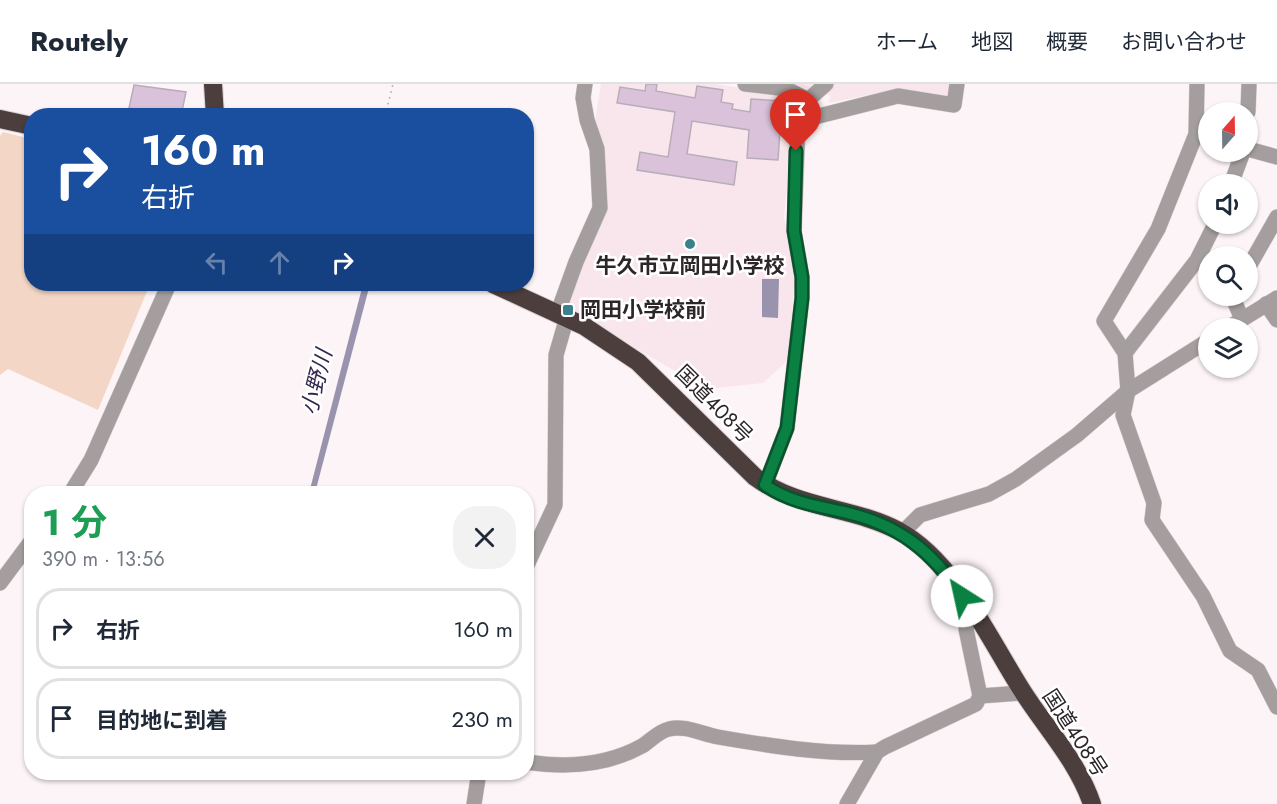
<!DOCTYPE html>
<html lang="ja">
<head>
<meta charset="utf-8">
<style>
  body { margin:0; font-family:Jost,"Noto Sans JP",sans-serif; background:#f2f2f3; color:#1f2937; height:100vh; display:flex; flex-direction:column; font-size:22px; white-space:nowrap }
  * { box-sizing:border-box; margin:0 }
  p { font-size:20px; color:#747a83 }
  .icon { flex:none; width:33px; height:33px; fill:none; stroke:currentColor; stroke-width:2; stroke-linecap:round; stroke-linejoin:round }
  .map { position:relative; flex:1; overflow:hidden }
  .sheet { position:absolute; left:24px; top:402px; width:510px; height:294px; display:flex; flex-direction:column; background:#fff; border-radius:24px; box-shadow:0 2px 4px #0004 }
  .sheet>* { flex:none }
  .banner { position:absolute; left:24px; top:24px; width:510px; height:183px; border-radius:24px; box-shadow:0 2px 4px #0004; background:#1a4fa0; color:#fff; overflow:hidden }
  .needle { width:39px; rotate:20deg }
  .fabs { position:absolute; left:1198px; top:18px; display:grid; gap:12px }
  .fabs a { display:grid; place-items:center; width:60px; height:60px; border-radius:50%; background:#fff; box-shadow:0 2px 4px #0004; font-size:30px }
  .pin { position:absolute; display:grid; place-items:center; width:51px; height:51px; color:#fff; margin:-62px -26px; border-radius:50% 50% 50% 0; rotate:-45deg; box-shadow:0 0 6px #0007 }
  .pin .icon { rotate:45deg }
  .me { position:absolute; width:66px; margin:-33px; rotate:325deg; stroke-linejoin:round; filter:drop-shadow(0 0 4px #0008) }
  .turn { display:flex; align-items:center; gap:21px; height:126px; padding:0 18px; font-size:27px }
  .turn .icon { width:78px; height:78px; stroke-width:2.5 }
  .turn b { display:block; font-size:42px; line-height:51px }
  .lanes { display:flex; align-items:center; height:57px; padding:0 18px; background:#0003; justify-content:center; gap:30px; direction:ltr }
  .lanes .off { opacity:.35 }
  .round { display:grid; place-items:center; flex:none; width:63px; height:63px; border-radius:24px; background:#f2f2f3 }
  .head { display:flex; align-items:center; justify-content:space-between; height:102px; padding:0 18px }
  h1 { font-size:36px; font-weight:700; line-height:45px; color:#1e9e55 }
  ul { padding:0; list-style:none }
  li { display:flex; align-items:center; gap:18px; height:81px; margin:0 12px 9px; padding:0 6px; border:3px solid #e0e1e3; border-radius:24px }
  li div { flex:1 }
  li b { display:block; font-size:22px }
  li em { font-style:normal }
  header { display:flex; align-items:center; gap:36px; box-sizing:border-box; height:84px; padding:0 30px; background:#fff; border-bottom:2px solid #e0e1e3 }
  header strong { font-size:28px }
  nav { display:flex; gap:33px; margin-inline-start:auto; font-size:21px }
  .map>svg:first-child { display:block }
  .built { fill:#f9e6ed }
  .green { fill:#f3d6c5 }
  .water { fill:#9993ae }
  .building { fill:#d9c2da; stroke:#b7adb8; stroke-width:1.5 }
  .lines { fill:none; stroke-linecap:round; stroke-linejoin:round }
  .minor-casing { stroke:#d7cfd2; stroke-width:16 }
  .highway-casing { stroke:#d7cfd2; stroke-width:20 }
  .path { stroke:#aba3a5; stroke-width:1.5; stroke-dasharray:1.5 4.5; stroke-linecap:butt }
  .minor { stroke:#a59e9e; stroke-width:15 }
  .highway { stroke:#4b3e3d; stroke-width:18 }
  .route-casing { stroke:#07532c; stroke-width:15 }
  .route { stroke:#0b8043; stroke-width:10 }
  .poi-dot { fill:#3b818d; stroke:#fff; stroke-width:2 }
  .labels { text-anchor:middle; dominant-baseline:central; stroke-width:5; stroke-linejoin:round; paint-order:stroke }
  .poi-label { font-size:21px; font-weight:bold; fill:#2c2628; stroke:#fff }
  .street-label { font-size:21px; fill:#2c2628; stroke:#fff }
  .water-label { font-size:22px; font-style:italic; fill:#33274f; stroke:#fff }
</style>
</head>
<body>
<header>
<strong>Routely</strong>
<nav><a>ホーム</a><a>地図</a><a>概要</a><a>お問い合わせ</a></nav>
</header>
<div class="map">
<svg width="1277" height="720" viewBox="0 0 1277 720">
  <rect width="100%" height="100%" fill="#fdf4f7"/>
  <g class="built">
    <polygon points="601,0 715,0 791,11 793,37 784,134 795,188 790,259 786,278 763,299 706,305 565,223 578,186 605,133 605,93 595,37"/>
    <polygon points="794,0 951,0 950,15 906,7 878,9 829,19 831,12"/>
  </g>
  <polygon class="green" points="3,48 31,55 32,200 150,200 98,326 8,285 0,291 0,52"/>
  <g class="water">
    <polygon points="762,195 779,195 778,234 762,233"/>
    <polygon points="363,200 370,200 315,409 309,409"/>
  </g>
  <g class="building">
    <polygon points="646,0 657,0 656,7 695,14 697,2 723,6 721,18 733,20 732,25 750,28 751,15 782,17 778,76 747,74 749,46 692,37 687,70 737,78 734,101 637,86 640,68 668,73 675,28 617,19 620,3 645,7"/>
    <polygon points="134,1 186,8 181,32 163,32 129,24"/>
  </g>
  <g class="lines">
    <defs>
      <g id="minor">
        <polyline points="745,0 787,5 808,16"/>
        <polyline points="1197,0 1196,50 1158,145 1104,237 1125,269 1128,307 1123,331 1154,419 1152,436 1203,512 1230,567 1258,586 1277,623"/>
        <polyline points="1248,28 1249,0"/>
        <polyline points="799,37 898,12 954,21 957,0"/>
        <polyline points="1248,65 1277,73"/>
        <polyline points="1231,100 1243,68"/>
        <polyline points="1248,184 1277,133"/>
        <polyline points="1232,212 1242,235"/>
        <polyline points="1266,220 1277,236"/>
        <polyline points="558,228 576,178 600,124 597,65 587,36 583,14 585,0"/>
        <polyline points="1228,244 1277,214"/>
        <polyline points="1125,269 1197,176 1215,140"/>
        <polyline points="765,401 787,344 802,214 802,193 794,147 798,38 808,16 826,0"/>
        <polyline points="70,410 91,376 169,200"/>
        <polyline points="902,449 920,431 989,410 1016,395 1077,351 1128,307 1209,256"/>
        <polyline points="526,483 555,421 556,271 567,233"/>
        <polyline points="0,499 32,456"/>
        <polyline points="973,527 966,545 980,612"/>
        <path d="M526,678C566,684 606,682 642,662C650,657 659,647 669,645C685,641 702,650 718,653C770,662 825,671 877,668"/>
        <polyline points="474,720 479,688"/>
        <polyline points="847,720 877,668 885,663 976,620 980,612 1023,609"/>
      </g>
      <g id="highway">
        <polyline points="213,0 215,32"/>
        <polyline points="0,35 32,42"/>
        <path d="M493,200L584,242L638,278L755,393C800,426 851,422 899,447C955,478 989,555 1023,608C1046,644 1078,678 1092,720"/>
      </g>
    </defs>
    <use href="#minor" class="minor-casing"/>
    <use href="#highway" class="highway-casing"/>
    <polyline class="path" points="385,32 393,0"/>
    <use href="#minor" class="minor"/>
    <use href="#highway" class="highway"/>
  </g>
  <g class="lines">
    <defs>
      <path id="route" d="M796,67L794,147L802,193V214L787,344L765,401C789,418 817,422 844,428C898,440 932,467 962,512"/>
    </defs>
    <use href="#route" class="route-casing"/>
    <use href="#route" class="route"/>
  </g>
  <g class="poi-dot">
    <circle cx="690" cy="160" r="6"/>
    <rect x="562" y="220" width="12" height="12" rx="3"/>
  </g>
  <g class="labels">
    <g class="poi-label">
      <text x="690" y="182">牛久市立岡田小学校</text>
      <text x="580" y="226" text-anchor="start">岡田小学校前</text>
    </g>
    <g class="street-label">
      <text transform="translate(714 320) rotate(45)">国道408号</text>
      <text transform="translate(1075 649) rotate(57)">国道408号</text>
    </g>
    <g class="water-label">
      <text transform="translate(316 298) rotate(-76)">小野川</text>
    </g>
  </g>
</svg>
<div class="fabs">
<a><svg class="needle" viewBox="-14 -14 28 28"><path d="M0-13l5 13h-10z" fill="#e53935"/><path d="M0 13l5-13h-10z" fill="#747a83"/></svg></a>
<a><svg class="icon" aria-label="sound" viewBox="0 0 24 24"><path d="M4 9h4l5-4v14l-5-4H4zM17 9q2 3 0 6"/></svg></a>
<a><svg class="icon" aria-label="search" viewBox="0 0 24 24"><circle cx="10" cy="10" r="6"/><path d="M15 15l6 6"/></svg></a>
<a><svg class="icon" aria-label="layers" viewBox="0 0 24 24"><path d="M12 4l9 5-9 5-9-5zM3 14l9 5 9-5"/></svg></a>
</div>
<div class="pin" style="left:796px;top:67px;background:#d93025"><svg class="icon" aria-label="arrive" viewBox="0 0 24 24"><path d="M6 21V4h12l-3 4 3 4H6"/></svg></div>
<svg class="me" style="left:962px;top:512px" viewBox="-20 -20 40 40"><circle r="19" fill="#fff"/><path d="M0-13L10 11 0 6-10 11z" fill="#0b8043"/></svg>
<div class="banner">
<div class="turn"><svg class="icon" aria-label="right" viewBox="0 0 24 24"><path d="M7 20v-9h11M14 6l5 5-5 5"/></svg><div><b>160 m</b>右折</div></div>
<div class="lanes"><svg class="icon off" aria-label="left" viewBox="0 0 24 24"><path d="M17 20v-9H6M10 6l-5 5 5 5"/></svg><svg class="icon off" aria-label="ahead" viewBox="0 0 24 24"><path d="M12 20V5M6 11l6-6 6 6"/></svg><svg class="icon" aria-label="right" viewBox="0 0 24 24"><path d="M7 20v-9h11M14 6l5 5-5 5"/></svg></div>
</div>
<section class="sheet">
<div class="head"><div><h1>1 分</h1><p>390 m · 13:56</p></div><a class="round"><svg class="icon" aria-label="close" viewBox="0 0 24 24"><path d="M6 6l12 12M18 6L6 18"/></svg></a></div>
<ul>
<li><svg class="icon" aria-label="right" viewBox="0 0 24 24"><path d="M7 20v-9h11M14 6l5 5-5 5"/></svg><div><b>右折</b></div><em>160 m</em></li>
<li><svg class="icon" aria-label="arrive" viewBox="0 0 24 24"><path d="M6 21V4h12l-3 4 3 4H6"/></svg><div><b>目的地に到着</b></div><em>230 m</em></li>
</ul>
</section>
</div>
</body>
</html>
